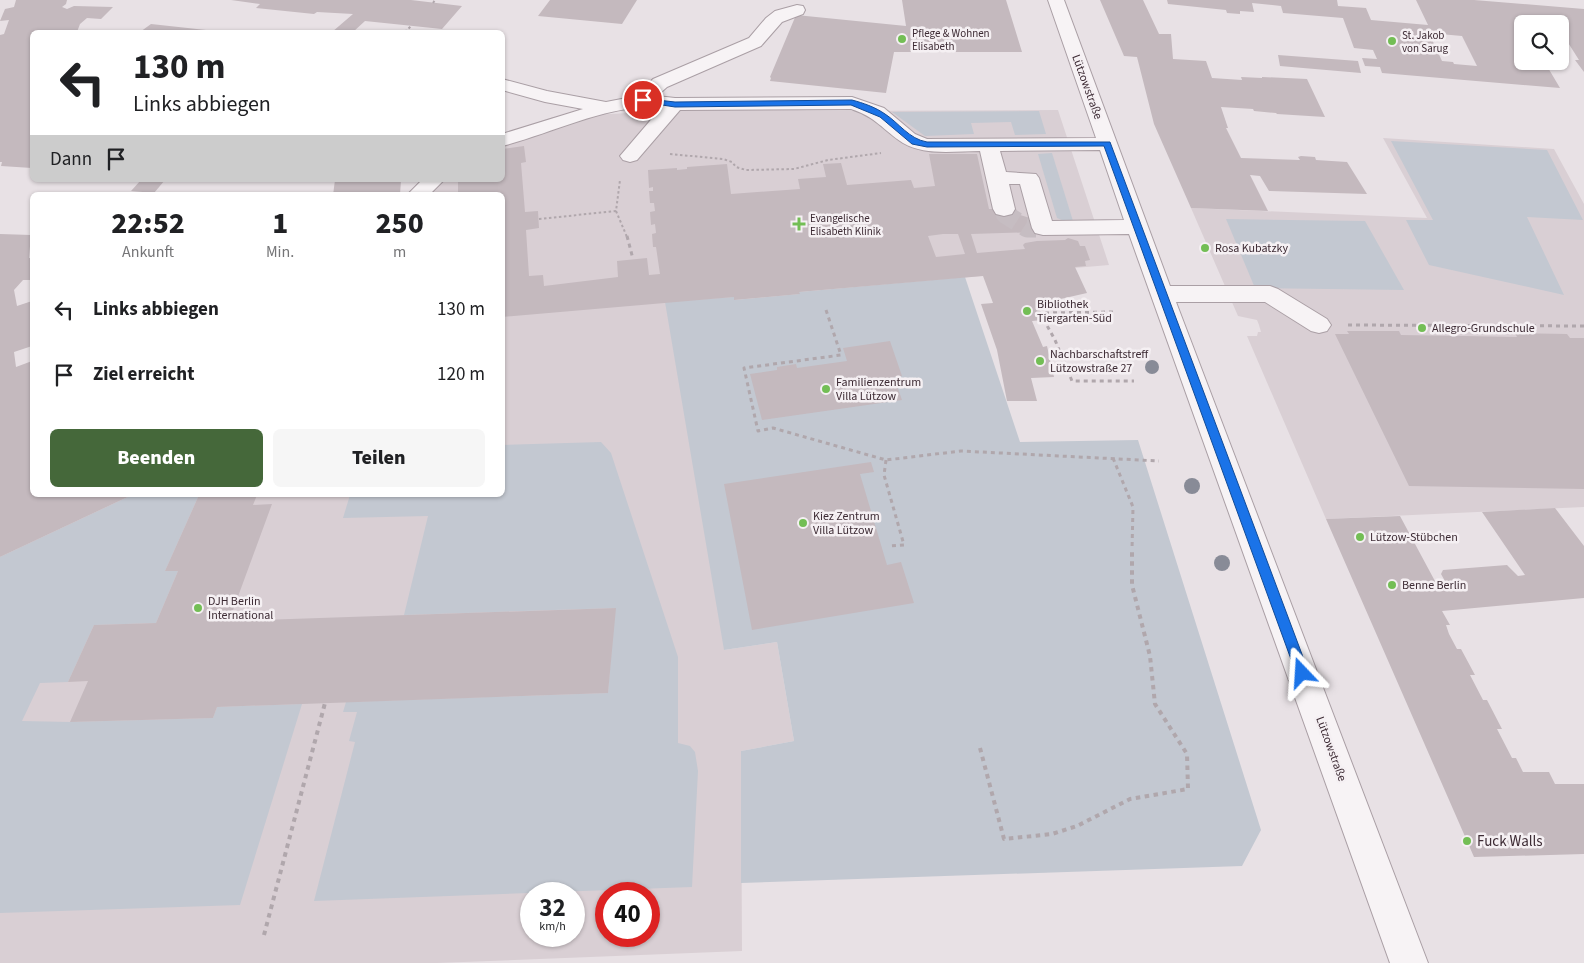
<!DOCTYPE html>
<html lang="de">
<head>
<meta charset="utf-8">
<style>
  body { margin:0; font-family:"Source Sans 3",sans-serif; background:#f6f6f6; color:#202124; height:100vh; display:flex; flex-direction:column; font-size:19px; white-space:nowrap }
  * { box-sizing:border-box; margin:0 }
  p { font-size:16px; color:#757577 }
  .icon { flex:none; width:28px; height:28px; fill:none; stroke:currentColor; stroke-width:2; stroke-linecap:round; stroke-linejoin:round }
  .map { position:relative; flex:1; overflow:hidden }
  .drawer { position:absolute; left:30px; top:192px; width:475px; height:305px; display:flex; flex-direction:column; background:#fff; border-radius:8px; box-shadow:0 1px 4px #0004 }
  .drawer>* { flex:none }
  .guide { position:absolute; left:30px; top:30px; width:475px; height:152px; border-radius:8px; box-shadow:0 1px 4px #0004; background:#fff; color:#202124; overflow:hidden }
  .fabs { position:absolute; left:1514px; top:15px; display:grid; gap:10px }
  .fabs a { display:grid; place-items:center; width:55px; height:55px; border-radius:8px; background:#fff; box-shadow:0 1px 4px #0004; font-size:25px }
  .speed { position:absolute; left:520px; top:882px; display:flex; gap:10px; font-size:25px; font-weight:700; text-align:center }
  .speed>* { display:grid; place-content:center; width:65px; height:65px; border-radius:50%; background:#fff; box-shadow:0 1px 4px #0004; line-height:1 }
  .speed small { font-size:12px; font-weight:400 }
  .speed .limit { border:8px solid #d22; background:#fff; color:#111 }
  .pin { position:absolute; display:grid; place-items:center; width:42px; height:42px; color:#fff; margin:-21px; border:2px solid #fff; border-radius:50%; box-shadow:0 1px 5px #0007 }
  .me { position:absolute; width:55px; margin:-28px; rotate:340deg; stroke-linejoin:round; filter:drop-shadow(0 0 4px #0008) }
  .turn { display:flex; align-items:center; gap:18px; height:105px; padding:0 20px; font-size:22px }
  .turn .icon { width:65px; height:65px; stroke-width:2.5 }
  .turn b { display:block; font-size:35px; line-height:42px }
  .then { display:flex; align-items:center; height:48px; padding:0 20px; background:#0003; gap:10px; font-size:19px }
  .eta { display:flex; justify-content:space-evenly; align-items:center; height:85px; text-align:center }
  .eta b { font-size:30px; font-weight:800; line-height:35px }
  .cta { display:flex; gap:10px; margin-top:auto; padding:10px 20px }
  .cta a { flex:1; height:58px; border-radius:8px; background:#45683a; color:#fff; font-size:20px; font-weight:800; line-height:58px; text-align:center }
  .cta a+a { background:#f6f6f6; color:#202124 }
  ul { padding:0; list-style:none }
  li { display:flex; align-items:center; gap:15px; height:65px; padding:0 20px }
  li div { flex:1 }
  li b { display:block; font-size:19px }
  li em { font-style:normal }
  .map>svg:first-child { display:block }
  .built { fill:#d9cfd4; fill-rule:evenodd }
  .green { fill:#c3c8d1 }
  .building { fill:#c4b9be; fill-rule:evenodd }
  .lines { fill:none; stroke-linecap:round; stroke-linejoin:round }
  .minor-tunnel { stroke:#c6bdc2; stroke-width:19; stroke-dasharray:19 9; stroke-linecap:butt }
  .minor-casing { stroke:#aa9fa5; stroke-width:2 }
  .path-far2 { stroke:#b0a7ac; stroke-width:2; stroke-dasharray:2.5 2.5; stroke-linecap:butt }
  .path-far1 { stroke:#b0a7ac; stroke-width:3; stroke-dasharray:4 4; stroke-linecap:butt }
  .path { stroke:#b0a7ac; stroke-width:4; stroke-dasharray:4.5 4.5; stroke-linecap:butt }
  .minor { fill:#f7f3f5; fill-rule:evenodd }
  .tree { fill:#888b97 }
  .route { fill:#1a73e8; stroke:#114b97 }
  .poi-dot { fill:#73be55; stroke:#f5f0f3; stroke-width:2 }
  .labels { text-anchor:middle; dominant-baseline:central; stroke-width:5; stroke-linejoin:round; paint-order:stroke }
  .far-poi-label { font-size:11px; fill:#3d2b34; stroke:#f5f0f3; text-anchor:start }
  .street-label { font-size:12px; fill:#3d2b34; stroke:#f5f0f3 }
  .poi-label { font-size:12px; fill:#3d2b34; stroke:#f5f0f3; text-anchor:start }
  .near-poi-label { font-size:15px; fill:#3d2b34; stroke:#f5f0f3; text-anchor:start }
</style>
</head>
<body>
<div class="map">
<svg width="1584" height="963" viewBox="0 0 1584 963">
  <rect width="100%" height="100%" fill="#e8e1e5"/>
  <g class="built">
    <path d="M748,109L840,111L1058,110L1109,265L829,289L799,292L800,294L734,300V297L724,650L777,642L794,741L741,751L742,951L437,963H0V557L132,495H502V195H406L424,180H502L503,134L553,117L648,112ZM531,894H574V936H531ZM606,894H649V936H606Z"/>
    <polygon points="1383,138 1554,149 1584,204 1584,507 1326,519 1247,336 1257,336 1258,332 1261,332 1259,325 1257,320 1238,316 1191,208 1427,218"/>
  </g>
  <g class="green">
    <polygon points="1039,111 1046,134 1015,135 1011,122 971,123 974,134 925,136 892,112"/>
    <polygon points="1391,141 1547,150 1583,220 1527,217 1564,295 1429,265 1406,220 1433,220"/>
    <polygon points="1052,153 1073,221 1064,221 1057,218 1038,154"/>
    <polygon points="1226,219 1365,221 1404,290 1255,288"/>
    <polygon points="965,277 1020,442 1138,440 1261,830 1242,866 741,883 741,751 794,741 777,642 724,650 665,302 734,297 734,300 799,294 799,292"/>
    <polygon points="601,442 611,453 678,657 678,743 690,746 695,752 698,771 692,887 314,901 355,742 349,741 357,712 343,712 346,702 608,693 615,608 404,615 428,516 343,518 350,495 502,495 503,445"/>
    <polygon points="132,495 199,495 165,571 178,571 156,623 94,625 68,682 40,683 22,721 70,722 213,718 217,707 302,704 240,905 0,913 0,557"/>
  </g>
  <g class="building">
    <polygon points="16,0 67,0 66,4 62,7 67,9 74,6 113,7 101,19 87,18 80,24 77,32 32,32 32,168 1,166 2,162 0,162 0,35 4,34 9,20 0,21 5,9 14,7"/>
    <polygon points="231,0 411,0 462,6 442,29 365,21 353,32 332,32 353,14 317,12 314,14 256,8 260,4"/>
    <polygon points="550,0 637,0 622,24 538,16"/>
    <polygon points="902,0 1006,0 1022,52 894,52 886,93 770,81 771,78 770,77 796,15 906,26"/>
    <polygon points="1100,0 1143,0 1159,34 1171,34 1173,59 1206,61 1212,78 1242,80 1241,77 1262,78 1262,77 1307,79 1325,117 1277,114 1276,113 1254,111 1253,109 1221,107 1228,128 1226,128 1241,158 1300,160 1298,157 1301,156 1315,157 1316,160 1347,162 1367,194 1269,191 1260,176 1250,175 1268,211 1191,208 1154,124 1137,57 1124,56"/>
    <path d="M1167,0H1337L1338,6L1366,8L1371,20L1428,25L1416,0H1474L1584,9V72L1575,60H1579L1560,30V24H1522V61H1544L1560,88L1382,73L1380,67L1365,66L1362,58L1377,59L1373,50L1354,48L1343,18L1283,13L1281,6L1252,3L1254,12L1240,11V14L1227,13L1226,10L1168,4ZM1429,33L1462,36L1477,66L1454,64L1453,62L1442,61Z"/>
    <polygon points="151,24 206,30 203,32 140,32"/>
    <polygon points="1278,55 1358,61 1361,73 1280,66"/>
    <path d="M524,146L526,162L521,163L525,212L538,211L539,228L526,230L529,276L543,275L544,286L618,277L617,261L647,258L649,275L660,274L656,247H653L652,234L656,233L655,224L651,225L650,212L655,211L654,203H650L649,191H653V187L649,188L648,170L677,168V170L687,169V167L727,164L731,194L800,189L798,179L826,177L823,164L841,163L847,185L911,180L914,188L935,186L929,154H977L989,209H1016L1020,215L1030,218L1037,232L971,234L977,253L1025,249L1023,245L1025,243L1037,241L1065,240L1068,238L1078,241L1080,246H1085L1090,260L1085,261L1086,266L1075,267L1087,293L1038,304L1042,320L1032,321L1043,347L1047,346L1054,377L1031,378L1037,401H1007L997,350L981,304L993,303L983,276L799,292L800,294L734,300V297L502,317V195H458V182L463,180H502V149ZM943,234H958L965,254L936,257L928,236Z"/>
    <polygon points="141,180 165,180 154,193 131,191"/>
    <polygon points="335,180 401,180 400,195 333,195"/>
    <polygon points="0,234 31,235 29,258 32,258 32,280 23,280 14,290 17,306 32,301 32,346 14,352 16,367 32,361 32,495 132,495 0,557"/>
    <polygon points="1347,331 1399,331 1401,335 1463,336 1517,337 1515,333 1567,334 1570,338 1584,338 1584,489 1409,486 1335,334 1349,334"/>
    <polygon points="890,341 902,376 894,377 902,400 762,420 750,374 777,370 777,367 796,364 797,368 847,361 843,348"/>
    <polygon points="871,462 874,472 860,474 887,565 901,562 914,603 752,630 724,484"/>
    <polygon points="199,495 257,495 253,505 272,504 229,621 616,608 608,693 217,707 213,718 70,722 88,681 68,682 94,625 156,623 178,571 165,571"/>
    <polygon points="1555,508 1584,546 1584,598 1442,611 1450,625 1446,625 1449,634 1457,649 1461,649 1475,675 1470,675 1483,700 1487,700 1502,729 1497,729 1512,758 1516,758 1523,772 1549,772 1555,784 1584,784 1584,854 1474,857 1326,519 1400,516 1436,583 1446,583 1441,574 1443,570 1507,565 1518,576 1525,575 1482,512"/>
  </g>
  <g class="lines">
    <polyline class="minor-tunnel" points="1004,209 1005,214 1027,228 1036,228"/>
    <defs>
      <g id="minor">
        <path d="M1048,0H1064L1170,286H1270L1278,289L1327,319L1331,325L1327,331L1319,333L1311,331L1265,302H1176L1428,963H1390L1129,234L1043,235L1035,233L1032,228L1020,184H1009L1015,209L1012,214L1004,216L996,214L993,209L980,151C955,151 925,156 903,143C883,130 876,117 851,109L680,110L637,160L630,162L623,160L620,156L661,108C612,102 551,134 502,146V134L583,109L545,102L502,90V79L547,91L606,102L637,96L653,79L749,38L766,18L775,11L797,5L803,6L805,10L803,14L782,22L761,46L667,87L657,96L675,98L852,97L884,108L915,134L927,139L1096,138ZM1100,150L1124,220L1052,221L1039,178L1036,174L1006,172L1000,151Z"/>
        <polygon points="422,180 444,180 429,195 407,195"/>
      </g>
    </defs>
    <use href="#minor" class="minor-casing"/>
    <g class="path-far2">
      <polyline points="433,3 435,0"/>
      <polyline points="405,32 412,25"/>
      <polyline points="670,154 723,159 732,162 736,167 746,170 794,169 828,160 881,153"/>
      <polyline points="616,211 627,237"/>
      <polyline points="539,219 616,211 620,180"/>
    </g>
    <g class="path-far1">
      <polyline points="627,236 633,259"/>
      <polyline points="826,310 841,355 744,368 758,431 773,428 886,460 961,451 1159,461"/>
      <polyline points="1113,312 1040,313 1055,340 1072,381 1134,381"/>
      <polyline points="1348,325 1584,326"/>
      <polyline points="1113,458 1133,507 1132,550"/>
      <polyline points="886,460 884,475 904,545 889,546"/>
    </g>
    <g class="path">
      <polyline points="980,748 1004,839 1052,834 1077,826 1130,799 1188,789 1187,754 1155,704 1150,656 1132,585 1132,548"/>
      <polyline points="264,935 325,703"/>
    </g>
    <use href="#minor" class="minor"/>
  </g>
  <g class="tree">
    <circle cx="1152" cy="367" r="7"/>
    <circle cx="1192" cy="486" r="8"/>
    <circle cx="1222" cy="563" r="8"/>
  </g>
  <path class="route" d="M640,98L675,102L852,100C863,103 875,107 885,114C899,123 909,139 927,142H1110L1309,673L1307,677L1302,679L1298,677L1296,673L1104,146L927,147L912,144L880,117L851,105L675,107L643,102H640Z"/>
  <g class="poi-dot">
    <circle cx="902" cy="39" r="5"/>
    <circle cx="1392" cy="41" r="5"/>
    <path d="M796.5 216.5h5v5h5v5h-5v5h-5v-5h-5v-5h5z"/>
    <circle cx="1205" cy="248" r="5"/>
    <circle cx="1027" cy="311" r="5"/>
    <circle cx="1422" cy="328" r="5"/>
    <circle cx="1040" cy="361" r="5"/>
    <circle cx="826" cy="389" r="5"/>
    <circle cx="803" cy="523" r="5"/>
    <circle cx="1360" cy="537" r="5"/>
    <circle cx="1392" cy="585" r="5"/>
    <circle cx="198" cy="608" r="5"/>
    <circle cx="1467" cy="841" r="5"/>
  </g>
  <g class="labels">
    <g class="far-poi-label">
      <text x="912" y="33">Pflege &amp; Wohnen<tspan x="912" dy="13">Elisabeth</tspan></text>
      <text x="1402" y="35">St. Jakob<tspan x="1402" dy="13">von Sarug</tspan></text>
      <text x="810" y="218">Evangelische<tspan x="810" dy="13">Elisabeth Klinik</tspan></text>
    </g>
    <g class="street-label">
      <text transform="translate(1087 87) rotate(70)">Lützowstraße</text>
      <text transform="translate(1331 749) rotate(70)">Lützowstraße</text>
    </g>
    <g class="poi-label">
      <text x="1215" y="248">Rosa Kubatzky</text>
      <text x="1037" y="304">Bibliothek<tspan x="1037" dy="14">Tiergarten-Süd</tspan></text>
      <text x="1432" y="328">Allegro-Grundschule</text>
      <text x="1050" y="354">Nachbarschaftstreff<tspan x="1050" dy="14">Lützowstraße 27</tspan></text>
      <text x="836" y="382">Familienzentrum<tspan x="836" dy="14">Villa Lützow</tspan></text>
      <text x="813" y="516">Kiez Zentrum<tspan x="813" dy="14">Villa Lützow</tspan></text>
      <text x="1370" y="537">Lützow-Stübchen</text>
      <text x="1402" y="585">Benne Berlin</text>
      <text x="208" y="601">DJH Berlin<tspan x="208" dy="14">International</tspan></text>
    </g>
    <g class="near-poi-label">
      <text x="1477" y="841">Fuck Walls</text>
    </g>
  </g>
</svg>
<div class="fabs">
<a><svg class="icon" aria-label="search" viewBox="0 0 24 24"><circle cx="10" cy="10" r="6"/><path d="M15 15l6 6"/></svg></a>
</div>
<div class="speed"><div>32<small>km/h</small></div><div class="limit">40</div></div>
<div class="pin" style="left:643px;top:100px;background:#d93025"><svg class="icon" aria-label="arrive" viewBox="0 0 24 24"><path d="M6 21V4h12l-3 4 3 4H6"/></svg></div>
<svg class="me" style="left:1302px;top:673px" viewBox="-20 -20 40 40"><path d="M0-17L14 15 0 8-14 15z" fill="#1a73e8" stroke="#fff" stroke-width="4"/></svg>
<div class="guide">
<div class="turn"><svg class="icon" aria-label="left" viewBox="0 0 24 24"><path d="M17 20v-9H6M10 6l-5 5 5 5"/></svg><div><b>130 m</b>Links abbiegen</div></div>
<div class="then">Dann<svg class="icon" aria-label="arrive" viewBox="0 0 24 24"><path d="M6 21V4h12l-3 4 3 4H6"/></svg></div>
</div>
<section class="drawer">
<div class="eta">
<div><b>22:52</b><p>Ankunft</p></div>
<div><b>1</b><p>Min.</p></div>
<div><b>250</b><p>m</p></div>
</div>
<ul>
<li><svg class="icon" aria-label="left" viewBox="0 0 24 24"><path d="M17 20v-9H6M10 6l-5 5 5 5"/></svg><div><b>Links abbiegen</b></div><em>130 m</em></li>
<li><svg class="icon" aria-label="arrive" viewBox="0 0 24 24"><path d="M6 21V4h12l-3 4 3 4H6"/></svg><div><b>Ziel erreicht</b></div><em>120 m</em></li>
</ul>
<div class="cta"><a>Beenden</a><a>Teilen</a></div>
</section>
</div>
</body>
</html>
